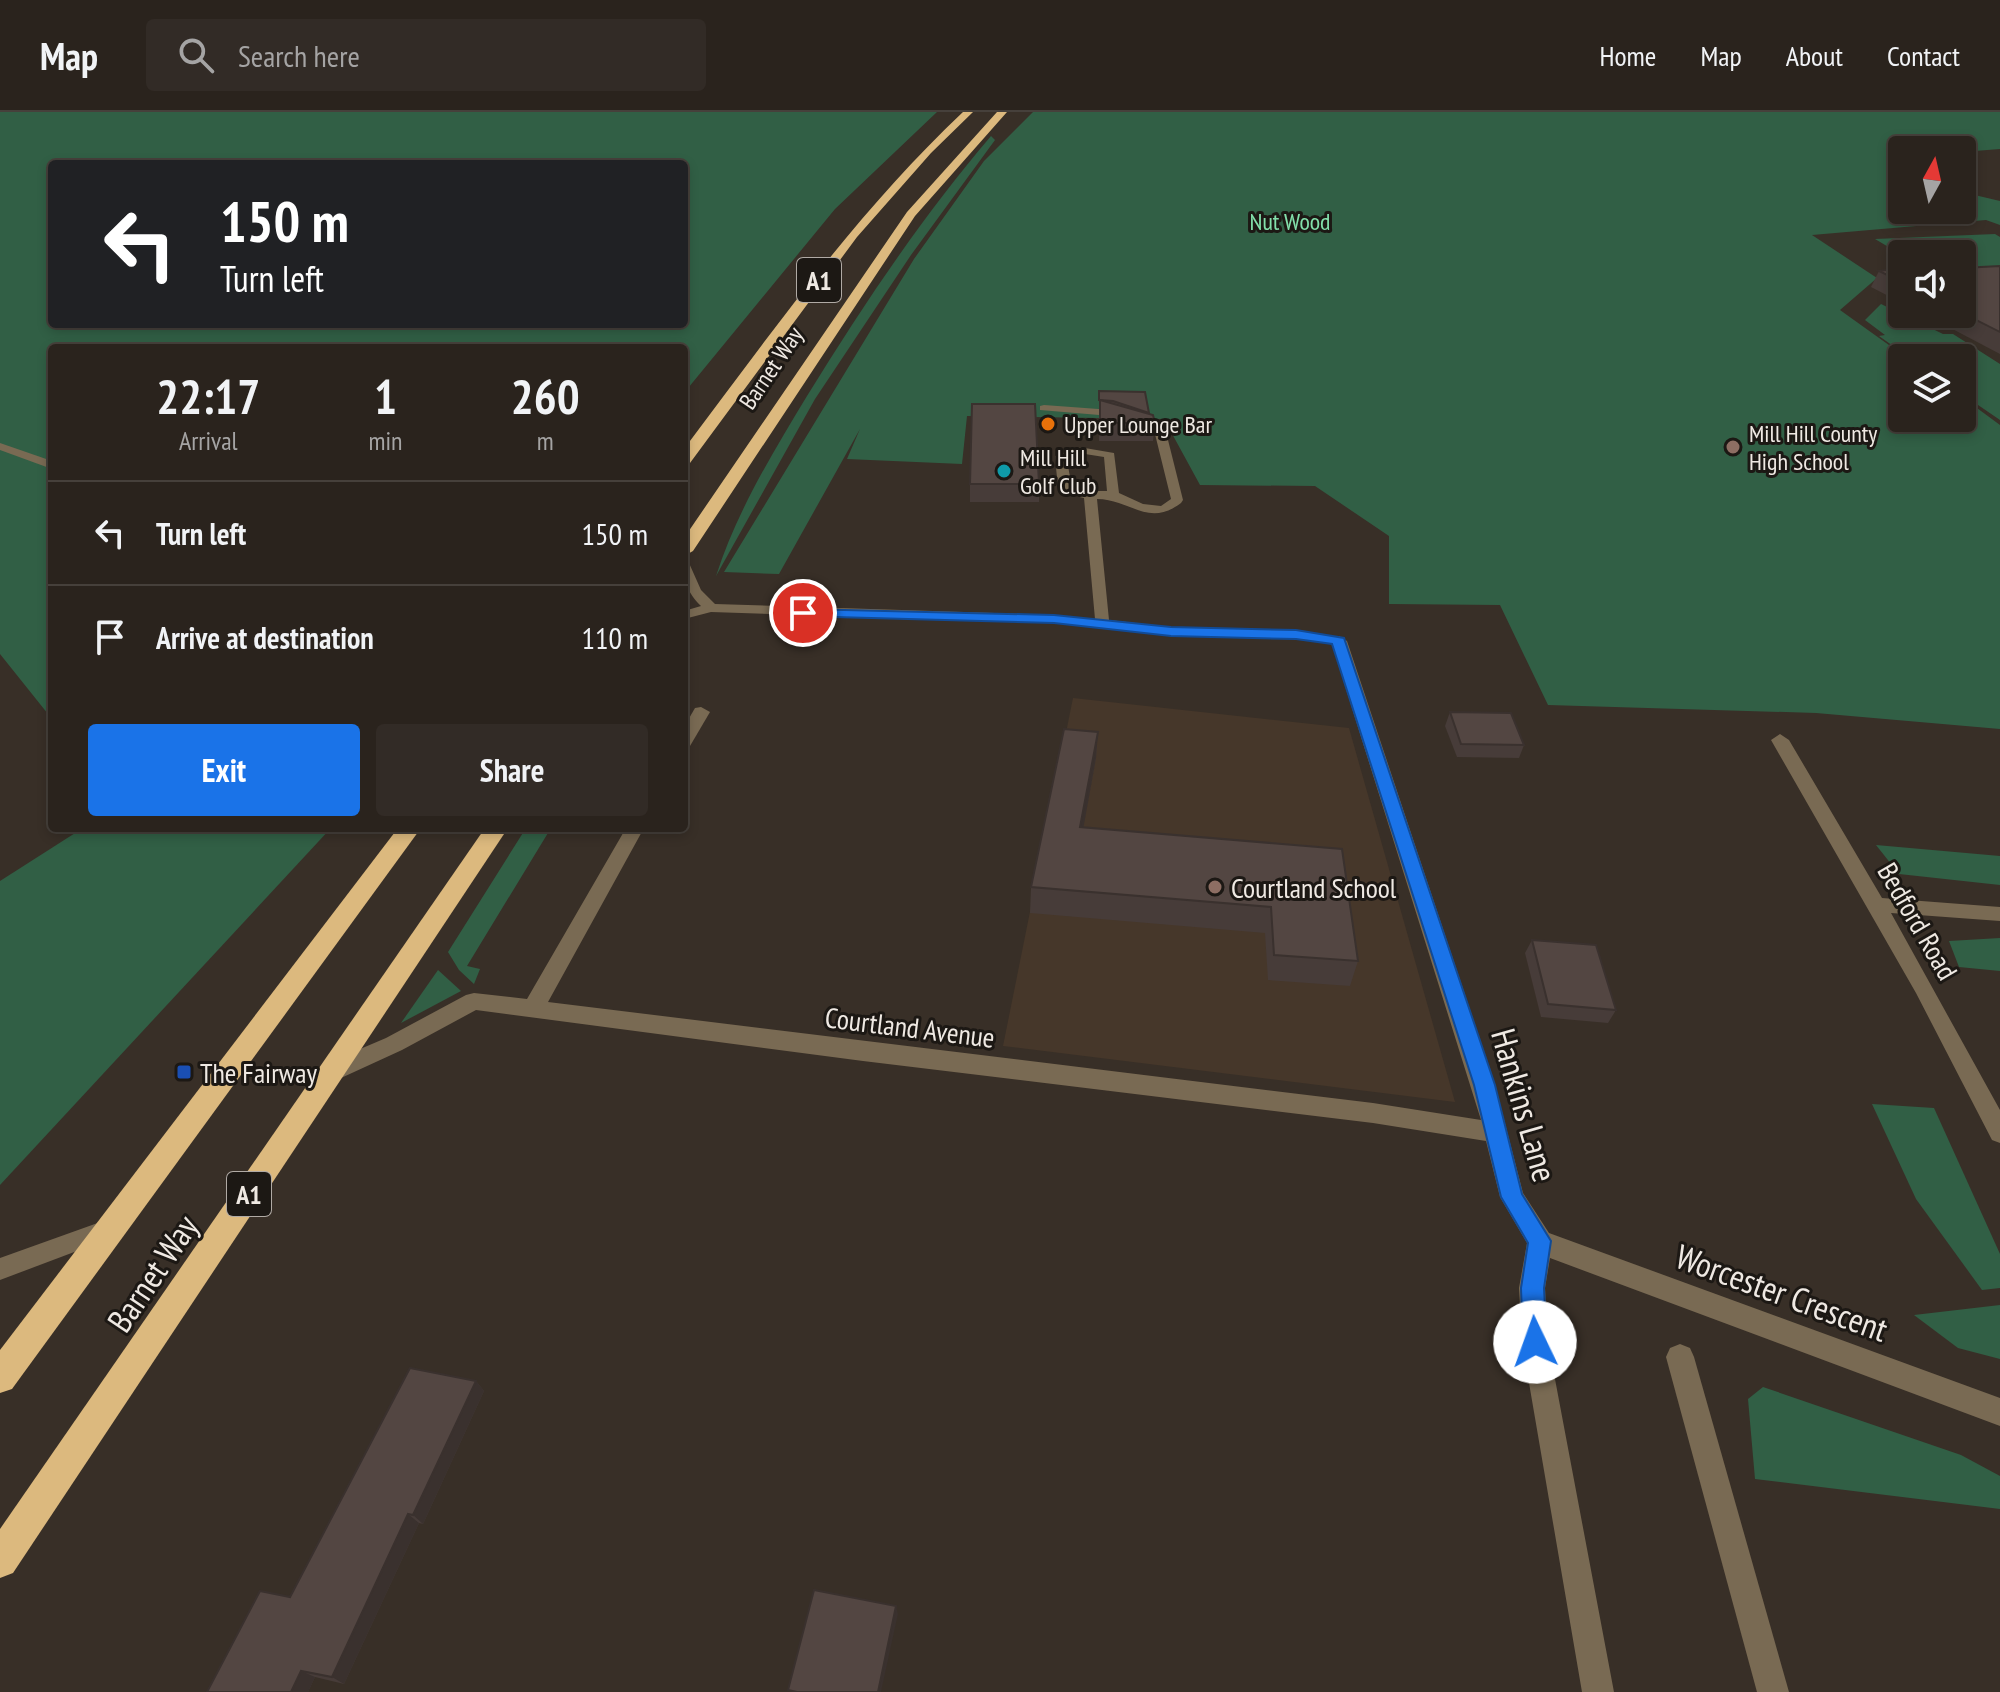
<!DOCTYPE html>
<html lang="en">
<head>
<meta charset="utf-8">
<style>
  body { margin:0; font-family:"PT Sans Narrow",sans-serif; background:#322b26; color:#f1f3f6; height:100vh; display:flex; flex-direction:column; font-size:30px; white-space:nowrap }
  * { box-sizing:border-box; margin:0 }
  p { font-size:26px; color:#a5a4a4 }
  .icon { flex:none; width:44px; height:44px; fill:none; stroke:currentColor; stroke-width:2; stroke-linecap:round; stroke-linejoin:round }
  .map { position:relative; flex:1; overflow:hidden }
  .details { position:absolute; left:48px; top:232px; width:640px; height:488px; display:flex; flex-direction:column; background:#2a231d; border-radius:8px; box-shadow:0 4px 12px #0003,0 0 0 2px #46403b }
  .details>* { flex:none }
  .hud { position:absolute; left:48px; top:48px; width:640px; height:168px; border-radius:8px; box-shadow:0 4px 12px #0003,0 0 0 2px #46403b; background:#202124; color:#fff; overflow:hidden }
  .needle { width:52px; rotate:8deg }
  .fabs { position:absolute; left:1888px; top:24px; display:grid; gap:16px }
  .fabs a { display:grid; place-items:center; width:88px; height:88px; border-radius:8px; background:#2a231d; box-shadow:0 4px 12px #0003,0 0 0 2px #46403b; font-size:40px }
  .pin { position:absolute; display:grid; place-items:center; width:68px; height:68px; color:#fff; margin:-34px; border:4px solid #fff; border-radius:50%; box-shadow:0 2px 8px #0007 }
  .me { position:absolute; width:88px; margin:-44px; rotate:357deg; stroke-linejoin:round; filter:drop-shadow(0 0 6px #0008) }
  .turn { display:flex; align-items:center; gap:28px; height:168px; padding:0 40px; font-size:36px }
  .turn .icon { width:104px; height:104px; stroke-width:2.5 }
  .turn b { display:block; font-size:56px; line-height:68px }
  .eta { display:flex; justify-content:space-evenly; align-items:center; height:136px; text-align:center }
  .eta b { font-size:48px; font-weight:800; line-height:56px }
  .cta { display:flex; gap:16px; margin-top:auto; padding:16px 40px }
  .cta a { flex:1; height:92px; border-radius:8px; background:#1a73e8; color:#fff; font-size:32px; font-weight:800; line-height:92px; text-align:center }
  .cta a+a { background:#322b26; color:#f1f3f6 }
  ul { padding:0; list-style:none }
  li { display:flex; align-items:center; gap:24px; height:104px; padding:0 40px; border-top:2px solid #46403b }
  li div { flex:1 }
  li b { display:block; font-size:30px }
  li em { font-style:normal }
  header { display:flex; align-items:center; gap:48px; box-sizing:border-box; height:112px; padding:0 40px; background:#2a231d; border-bottom:2px solid #46403b }
  header strong { font-size:38px }
  nav { display:flex; gap:44px; margin-inline-start:auto; font-size:28px }
  .search { width:560px; height:72px; background:#322b26; display:flex; align-items:center; gap:20px; box-sizing:border-box; padding:0 28px; border-radius:8px; color:#a5a4a4; font-size:30px }
  .map>svg:first-child { display:block }
  .built { fill:#46372a }
  .green { fill:#315f45; fill-rule:evenodd }
  .lines { fill:none; stroke-linecap:round; stroke-linejoin:round }
  .lane { fill:#796a53; fill-rule:evenodd }
  .street { fill:#796a53; fill-rule:evenodd }
  .highway { fill:#dcb97e; fill-rule:evenodd }
  .wall { fill:#473c39 }
  .shaded-wall { fill:#3a312e }
  .building { fill:#534642; stroke:#3a312e; stroke-width:2 }
  .route { fill:#1a73e8; stroke:#114b97; stroke-width:2 }
  .food-dot { fill:#e8710a; stroke:#1c1814; stroke-width:3 }
  .education-dot { fill:#8d6e63; stroke:#1c1814; stroke-width:3 }
  .culture-dot { fill:#0f9aa8; stroke:#1c1814; stroke-width:3 }
  .transit-dot { fill:#1a4fb4; stroke:#1c1814; stroke-width:3 }
  .labels { text-anchor:middle; dominant-baseline:central; stroke-width:6; stroke-linejoin:round; paint-order:stroke }
  .far-park-label { font-size:24px; fill:#83e0ab; stroke:#1c1814 }
  .far-street-label { font-size:24px; fill:#efe9e3; stroke:#1c1814 }
  .far-poi-label { font-size:24px; fill:#efe9e3; stroke:#1c1814; text-anchor:start }
  .shield { fill:#1c1814; stroke:#b0aaa5; stroke-width:2 }
  .shield-label { font-size:26px; font-weight:bold; fill:#efe9e3 }
  .poi-label { font-size:28px; fill:#efe9e3; stroke:#1c1814; text-anchor:start }
  .street-label { font-size:28px; fill:#efe9e3; stroke:#1c1814 }
  .near-street-label { font-size:34px; fill:#efe9e3; stroke:#1c1814 }
</style>
</head>
<body>
<header>
<strong>Map</strong>
<div class="search"><svg class="icon" aria-label="search" viewBox="0 0 24 24"><circle cx="10" cy="10" r="6"/><path d="M15 15l6 6"/></svg>Search here</div>
<nav><a>Home</a><a>Map</a><a>About</a><a>Contact</a></nav>
</header>
<div class="map">
<svg width="2000" height="1580" viewBox="0 0 2000 1580">
  <rect width="100%" height="100%" fill="#382f27"/>
  <polygon class="built" points="1073,586 1349,616 1455,990 1003,934"/>
  <g class="green">
    <path d="M0,0H937L835,97L684,281V236H52V607L0,542ZM52,52H684V212H52Z"/>
    <polygon points="1033,0 2000,0 2000,37 1962,40 1902,38 1902,98 1962,98 1962,80 2000,89 2000,113 1986,108 1812,123 1877,166 1840,198 1907,246 1902,246 1902,306 1962,306 1962,285 2000,313 2000,617 1816,601 1548,593 1500,493 1389,492 1389,424 1315,374 1200,373 1164,307 967,304 962,352 847,347 860,317 779,462 724,460 914,147 984,49"/>
    <path d="M991,24L995,28L911,143L815,287L716,464C737,399 772,342 807,284C863,193 922,105 991,24Z"/>
    <polygon points="1995,122 2000,125 2000,163 1962,164 1962,142 1902,143 1875,127"/>
    <polygon points="1881,192 1943,222 1953,222 2000,252 2000,308 1962,282 1962,246 1910,246 1879,224 1885,223 1865,208"/>
    <polygon points="83,716 331,716 0,1073 0,769"/>
    <polygon points="526,716 551,716 467,854 480,857 474,872 459,858 448,840"/>
    <polygon points="1876,733 2000,744 2000,773 1899,762"/>
    <polygon points="2000,826 2000,859 1959,855 1949,829"/>
    <polygon points="438,858 461,879 401,911"/>
    <polygon points="1872,992 1934,996 2000,1142 2000,1176 1982,1178 1916,1087"/>
    <polygon points="2000,1193 2000,1247 1958,1236 1914,1203"/>
    <polygon points="1763,1275 1961,1343 2000,1364 2000,1397 1755,1367 1748,1287"/>
  </g>
  <g class="lines">
    <g class="lane">
      <path d="M1044,293L1112,298L1165,316L1183,388L1181,391C1148,416 1130,387 1097,387L1109,508L1171,515L1296,519L1344,526V532L1296,527L1171,523L1054,511L711,500L684,507V499L701,494C687,480 684,470 684,450L689,451L701,478L715,492L1054,503L1095,507L1084,386C1054,379 1058,371 1055,344L1079,335L1114,341L1119,381L1143,392L1161,394L1171,387L1154,318L1111,304L1040,298V294ZM1085,342L1104,345L1107,379C1073,379 1071,378 1067,346Z"/>
      <polygon points="0,331 52,349 52,357 0,338"/>
      <polygon points="106,1108 114,1111 117,1118 114,1125 0,1168 0,1146"/>
    </g>
    <g class="street">
      <polygon points="1339,524 1347,529 1495,973 1523,1081 1549,1121 2000,1286 2000,1314 1550,1146 1545,1176 1548,1230 1614,1580 1582,1580 1522,1230 1519,1176 1527,1131 1500,1085 1486,1029 1373,1011 863,949 476,898 402,938 341,966 333,968 325,966 322,959 325,952 386,926 466,883 474,881 527,887 626,716 644,716 548,890 1373,991 1481,1008 1331,529"/>
      <polygon points="701,595 710,600 690,634 684,636 684,615 695,596"/>
      <polygon points="1780,622 1789,628 1882,786 2000,795 2000,809 1891,801 2000,998 2000,1031 1992,1028 1916,881 1771,628"/>
      <polygon points="1680,1232 1690,1236 1694,1245 1789,1580 1757,1580 1666,1245 1670,1236"/>
    </g>
    <g class="highway">
      <path d="M963,0H973L931,41L857,125L690,351L684,353V337C772,220 856,101 963,0Z"/>
      <polygon points="997,0 1007,0 915,104 693,439 684,444 684,426 907,100"/>
      <polygon points="398,716 421,716 12,1277 0,1281 0,1238"/>
      <polygon points="485,716 508,716 13,1461 0,1466 0,1417"/>
    </g>
  </g>
  <g class="wall">
    <polygon points="2000,154 2000,242 1924,202 1962,202 1962,156"/>
    <polygon points="1902,156 1902,191 1871,175 1879,159"/>
    <polygon points="1099,279 1149,302 1155,311 1153,329 1099,329"/>
    <rect x="970" y="372" width="69" height="18"/>
    <polygon points="1450,600 1524,633 1519,646 1457,645 1445,614"/>
    <polygon points="1098,620 1096,646 1083,715 1342,737 1358,849 1350,874 1268,868 1265,821 1030,801 1031,775"/>
    <polygon points="1532,828 1616,898 1608,911 1541,905 1525,841"/>
    <polygon points="476,1269 484,1279 423,1412 419,1411 344,1572 315,1565 308,1580 207,1580"/>
  </g>
  <g class="shaded-wall">
    <polygon points="1098,620 1096,646 1079,740 1080,715"/>
    <polygon points="476,1269 484,1279 423,1412 413,1403"/>
    <polygon points="408,1402 419,1411 344,1572 332,1565"/>
    <polygon points="896,1494 898,1502 881,1580 878,1580"/>
    <polygon points="301,1559 315,1565 308,1580 291,1580"/>
  </g>
  <g class="building">
    <polygon points="2000,154 2000,220 1962,201 1962,156"/>
    <polygon points="1902,156 1902,170 1879,159"/>
    <polygon points="1099,279 1145,280 1149,301 1113,289 1099,288"/>
    <polygon points="1100,288 1153,303 1155,311 1100,311"/>
    <polygon points="972,292 1035,292 1039,372 970,372"/>
    <polygon points="1450,600 1511,601 1524,633 1461,632"/>
    <polygon points="1064,617 1098,620 1080,715 1342,737 1358,849 1274,843 1271,795 1031,775"/>
    <polygon points="1532,828 1596,833 1616,898 1548,892"/>
    <polygon points="410,1256 476,1269 413,1403 408,1402 332,1565 301,1559 291,1580 207,1580 260,1479 290,1485"/>
    <polygon points="814,1478 896,1494 878,1580 797,1580 788,1578"/>
  </g>
  <polygon class="route" points="803,497 1054,503 1171,515 1296,518 1344,526 1495,973 1522,1082 1551,1129 1544,1176 1547,1230 1543,1239 1535,1242 1526,1239 1523,1230 1521,1176 1528,1131 1501,1085 1474,973 1332,532 1296,527 1171,524 1054,511 798,504 798,498"/>
  <circle class="food-dot" cx="1048" cy="312" r="8"/>
  <g class="education-dot">
    <circle cx="1733" cy="335" r="8"/>
    <circle cx="1215" cy="775" r="8"/>
  </g>
  <circle class="culture-dot" cx="1004" cy="359" r="8"/>
  <rect class="transit-dot" x="176" y="952" width="16" height="16" rx="4"/>
  <g class="labels">
    <g class="far-park-label">
      <text x="1290" y="109">Nut Wood</text>
    </g>
    <g class="far-street-label">
      <text transform="translate(771 256) rotate(-56)">Barnet Way</text>
    </g>
    <g class="far-poi-label">
      <text x="1064" y="312">Upper Lounge Bar</text>
      <text x="1749" y="321">Mill Hill County<tspan x="1749" dy="28">High School</tspan></text>
      <text x="1020" y="345">Mill Hill<tspan x="1020" dy="28">Golf Club</tspan></text>
    </g>
    <g class="shield">
      <rect x="797" y="146" width="44" height="44" rx="6"/>
      <rect x="227" y="1060" width="44" height="44" rx="6"/>
    </g>
    <g class="shield-label">
      <text x="819" y="168">A1</text>
      <text x="249" y="1082">A1</text>
    </g>
    <g class="poi-label">
      <text x="1231" y="775">Courtland School</text>
      <text x="200" y="960">The Fairway</text>
    </g>
    <g class="street-label">
      <text transform="translate(1918 809) rotate(60)">Bedford Road</text>
      <text transform="translate(910 915) rotate(7)">Courtland Avenue</text>
    </g>
    <g class="near-street-label">
      <text transform="translate(1525 993) rotate(74)">Hankins Lane</text>
      <text transform="translate(152 1161) rotate(-56)">Barnet Way</text>
      <text transform="translate(1782 1180) rotate(20)">Worcester Crescent</text>
    </g>
  </g>
</svg>
<div class="fabs">
<a><svg class="needle" viewBox="-14 -14 28 28"><path d="M0-13l5 13h-10z" fill="#e53935"/><path d="M0 13l5-13h-10z" fill="#a5a4a4"/></svg></a>
<a><svg class="icon" aria-label="sound" viewBox="0 0 24 24"><path d="M4 9h4l5-4v14l-5-4H4zM17 9q2 3 0 6"/></svg></a>
<a><svg class="icon" aria-label="layers" viewBox="0 0 24 24"><path d="M12 4l9 5-9 5-9-5zM3 14l9 5 9-5"/></svg></a>
</div>
<div class="pin" style="left:803px;top:501px;background:#d93025"><svg class="icon" aria-label="arrive" viewBox="0 0 24 24"><path d="M6 21V4h12l-3 4 3 4H6"/></svg></div>
<svg class="me" style="left:1535px;top:1230px" viewBox="-20 -20 40 40"><circle r="19" fill="#fff"/><path d="M0-13L10 11 0 6-10 11z" fill="#1a73e8"/></svg>
<div class="hud">
<div class="turn"><svg class="icon" aria-label="left" viewBox="0 0 24 24"><path d="M17 20v-9H6M10 6l-5 5 5 5"/></svg><div><b>150 m</b>Turn left</div></div>
</div>
<section class="details">
<div class="eta">
<div><b>22:17</b><p>Arrival</p></div>
<div><b>1</b><p>min</p></div>
<div><b>260</b><p>m</p></div>
</div>
<ul>
<li><svg class="icon" aria-label="left" viewBox="0 0 24 24"><path d="M17 20v-9H6M10 6l-5 5 5 5"/></svg><div><b>Turn left</b></div><em>150 m</em></li>
<li><svg class="icon" aria-label="arrive" viewBox="0 0 24 24"><path d="M6 21V4h12l-3 4 3 4H6"/></svg><div><b>Arrive at destination</b></div><em>110 m</em></li>
</ul>
<div class="cta"><a>Exit</a><a>Share</a></div>
</section>
</div>
</body>
</html>
